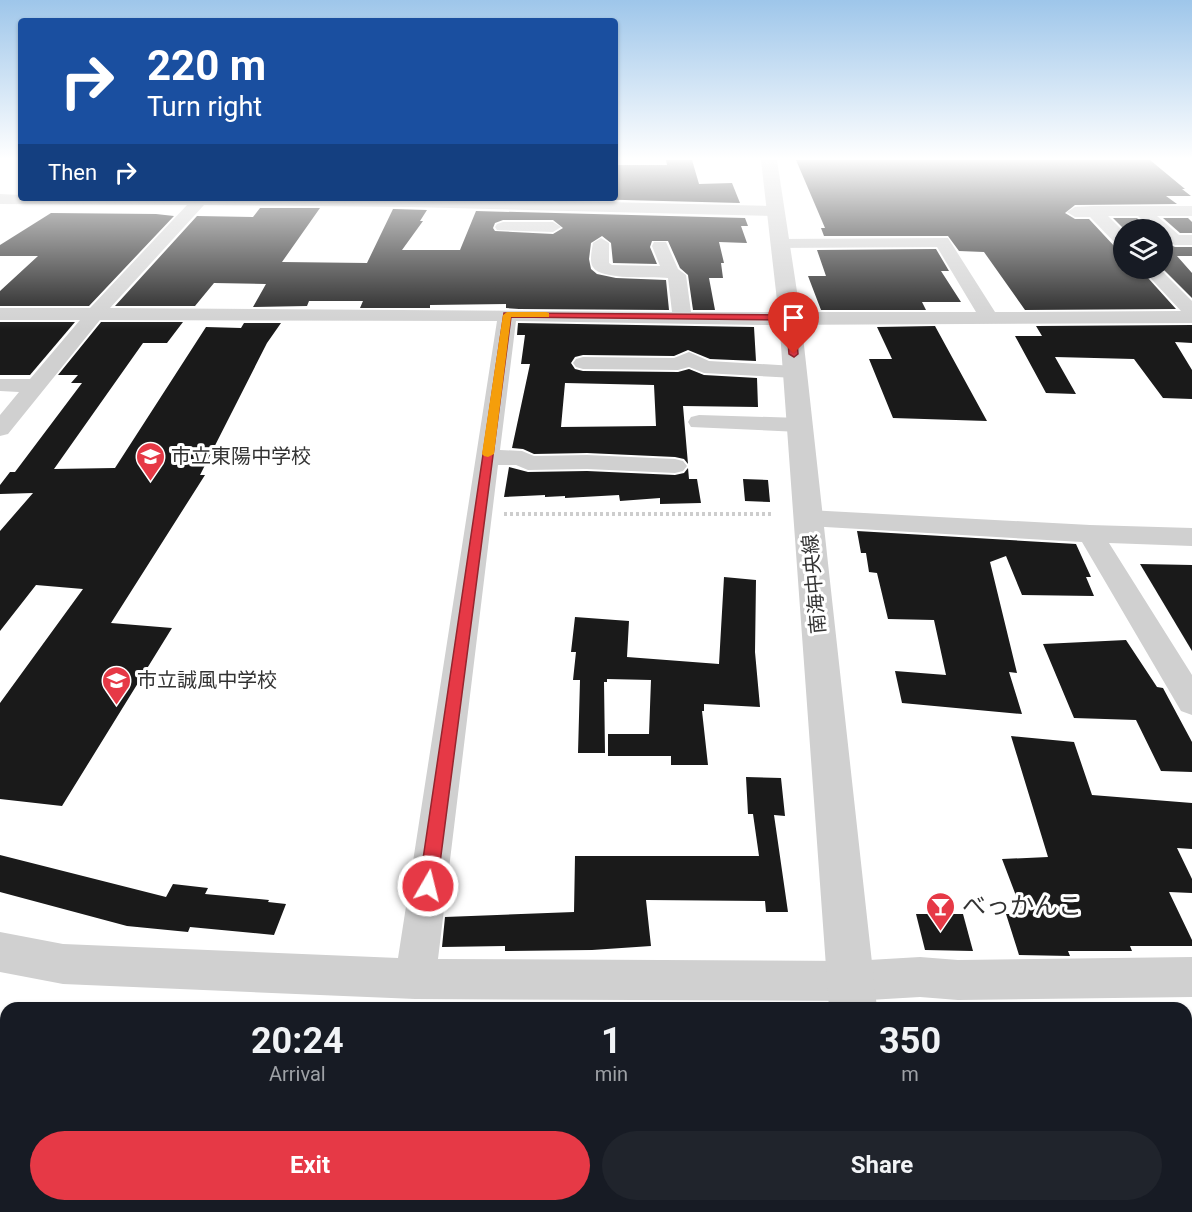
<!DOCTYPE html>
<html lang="en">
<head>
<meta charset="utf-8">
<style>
  body { margin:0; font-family:Roboto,"Noto Sans JP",sans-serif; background:#20242c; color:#f1f3f6; height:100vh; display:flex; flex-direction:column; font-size:22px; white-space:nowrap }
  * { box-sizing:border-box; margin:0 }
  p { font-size:20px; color:#9ea1a6 }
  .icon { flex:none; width:33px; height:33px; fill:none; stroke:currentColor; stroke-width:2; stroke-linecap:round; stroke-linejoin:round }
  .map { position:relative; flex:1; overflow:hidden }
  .panel { position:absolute; left:0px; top:1002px; width:1192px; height:210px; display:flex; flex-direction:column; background:#171b24; border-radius:18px 18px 0 0; box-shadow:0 2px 4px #0004 }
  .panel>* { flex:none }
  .guide { position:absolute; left:18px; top:18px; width:600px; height:183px; border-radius:6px; box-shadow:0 2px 4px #0004; background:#1a4fa0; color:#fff; overflow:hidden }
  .fabs { position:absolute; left:1113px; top:219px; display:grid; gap:12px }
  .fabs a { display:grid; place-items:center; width:60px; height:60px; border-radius:50%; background:#171b24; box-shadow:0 2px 4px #0004; font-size:30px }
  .pin { position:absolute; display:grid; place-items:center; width:51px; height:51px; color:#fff; margin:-62px -26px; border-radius:50% 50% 50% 0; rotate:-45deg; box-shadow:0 0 6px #0007 }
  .pin .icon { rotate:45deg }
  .me { position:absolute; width:66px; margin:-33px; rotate:8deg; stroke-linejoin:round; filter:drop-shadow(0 0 4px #0008) }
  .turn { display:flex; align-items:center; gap:21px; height:126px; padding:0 30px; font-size:27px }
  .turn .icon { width:78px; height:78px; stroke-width:2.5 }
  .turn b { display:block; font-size:42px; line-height:51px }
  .then { display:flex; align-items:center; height:57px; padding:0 30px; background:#0003; gap:12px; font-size:22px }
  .eta { display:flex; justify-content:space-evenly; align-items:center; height:102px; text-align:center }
  .eta b { font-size:36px; font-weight:700; line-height:42px }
  .cta { display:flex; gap:12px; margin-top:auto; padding:12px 30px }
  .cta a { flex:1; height:69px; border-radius:36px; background:#e63946; color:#fff; font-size:24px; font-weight:700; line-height:69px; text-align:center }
  .cta a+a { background:#20242c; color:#f1f3f6 }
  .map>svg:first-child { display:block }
  .building { fill:#1a1a1a; fill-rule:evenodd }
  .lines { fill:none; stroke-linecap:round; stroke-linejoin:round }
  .path { stroke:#cdcdcd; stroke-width:4; stroke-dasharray:3 3; stroke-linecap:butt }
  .minor { fill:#d0d0d0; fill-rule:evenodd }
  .tertiary { fill:#d0d0d0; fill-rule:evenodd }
  .route { fill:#e63946; stroke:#96252e; stroke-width:1.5 }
  .slow { fill:#f59e0b }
  .labels { text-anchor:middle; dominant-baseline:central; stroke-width:6; stroke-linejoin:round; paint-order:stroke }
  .poi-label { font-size:20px; fill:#333; stroke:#fff; text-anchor:start }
  .street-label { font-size:20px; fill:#333; stroke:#fff }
  .near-poi-label { font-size:24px; fill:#333; stroke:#fff; text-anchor:start }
</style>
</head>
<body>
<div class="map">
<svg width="1192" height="1212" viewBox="0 0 1192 1212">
  <rect width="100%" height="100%" fill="#fff"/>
  <g class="building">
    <polygon points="666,160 692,160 699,184 732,183 740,203 548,198 615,198 615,165 667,165"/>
    <polygon points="796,160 1150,160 1185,189 1182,189 1191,196 1166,196 1177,204 1075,205 1065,213 1075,219 1089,219 1116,248 1124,249 1124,268 1139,268 1176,309 1025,310 984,252 959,251 948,236 824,236 821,228 825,228"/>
    <path d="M260,208H320L282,262L367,263L393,209L427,210L420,221H423L402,250H460L476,211L745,218L748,226H741L747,243L719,242L724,263H721L723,278H709L715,310H693L688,275L680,268L668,241H652L650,247L657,264L613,263L611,243L602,236L591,243L589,259L591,269L597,274L616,278L666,280L669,310L519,309L506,308V304L430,305V308H360L363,301H309L307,306L253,307L266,284L214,283L195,306H115L197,216L253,217ZM503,220H553L563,228L553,234L495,231L493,228L495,223Z"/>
    <polygon points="51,213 156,214 174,216 89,306 0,306 0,291 38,256 0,256 0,245"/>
    <polygon points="1113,218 1137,218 1149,230 1125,230"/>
    <polygon points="1163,218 1188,218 1192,222 1192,233 1180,233"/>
    <polygon points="1162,241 1175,247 1192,247 1192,256 1177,256 1192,273 1192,298 1162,268"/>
    <polygon points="936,249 949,271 941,271 961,302 922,302 926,310 821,310 808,276 826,276 817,250"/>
    <polygon points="0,322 75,322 30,375 0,375"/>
    <polygon points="101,322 183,322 167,343 143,343 54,469 115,468 206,327 241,328 244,323 281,323 267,343 200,475 205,475 111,623 172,628 62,806 0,799 0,703 83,589 36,585 0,631 0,531 33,493 0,494 0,485 10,472 15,472 82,383 71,383 78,375 58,375"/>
    <path d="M518,323L754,327L756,361L710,359L688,350L674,356L583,355L575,357L571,363L575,369L583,371L678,372L689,369L704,375L757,378L758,407L683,406L688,464L684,459L675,457L587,453L534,454L523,449L512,448L530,364H521L525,335H517ZM565,383L654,385L656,426L561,427Z"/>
    <polygon points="1192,325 1192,343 1175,342 1192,370 1192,399 1163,398 1134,359 1055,357 1076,394 1046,393 1015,336 1042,336 1036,326"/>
    <polygon points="935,326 987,421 893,418 869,359 892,359 877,327"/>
    <polygon points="509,467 528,472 587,471 675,475 684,473 688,468 689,479 697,479 701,503 660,504 660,498 620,501 619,495 565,498 565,496 545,497 545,495 504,497"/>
    <polygon points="743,479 768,480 770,502 745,501"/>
    <polygon points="857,531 1076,544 1091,577 1086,577 1094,596 1022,595 1006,556 990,562 1017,673 1009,672 1022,714 902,703 895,671 946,675 934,620 888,619 877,573 869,572 866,553 861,553"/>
    <polygon points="1140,564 1192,565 1192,651"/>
    <polygon points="724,577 756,580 755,652 760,707 704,704 704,711 702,711 708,765 671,765 671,756 608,756 608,734 649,734 651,680 607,679 607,682 604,682 605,753 578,753 580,680 573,680 576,652 571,652 575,617 629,621 627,657 719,664"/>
    <polygon points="1126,640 1157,687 1163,688 1192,742 1192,772 1161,771 1136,720 1074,718 1043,644"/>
    <polygon points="1011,736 1074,742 1092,795 1192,803 1192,849 1177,848 1192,879 1192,893 1169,892 1192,940 1192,946 1130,946 1132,951 1068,951 1070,956 1019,955 1006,914 1023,914 1002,859 1048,857"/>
    <polygon points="746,777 781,778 785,816 774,815 788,912 766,912 765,901 646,900 651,946 592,950 505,951 505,946 442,947 445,917 574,912 575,856 759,856 753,814 748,814"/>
    <polygon points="0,855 166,897 173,884 208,888 205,894 269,900 268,902 286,904 274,935 190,927 188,932 127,926 0,892"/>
    <polygon points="916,914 963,914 973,951 925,950"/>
  </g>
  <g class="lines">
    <polyline class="path" points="504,514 773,514"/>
    <g class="minor">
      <path d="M0,194L21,195V198H437L775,206L783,211L775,216L410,207L204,205L110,308L672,312L668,278C652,276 601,281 593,267C589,262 592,249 593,243L601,238L609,243V263L612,265L660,266L652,246L654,242H666L678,269L686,275L691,312H976L937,247L773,248L771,244L779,239L948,238L995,312L1181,311L1141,268H1159L1192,301V323L760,325L516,321L500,450L522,451L534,456L587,455L675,459L683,461L687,466L683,471L675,473L587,469L528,470L516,465H498L438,959L852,961L920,957L958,960L1192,957V997L958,1000L920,997L852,1001L415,999L63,984L0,972V932L63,944L398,958L497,321L100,320L8,434L0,436V415L19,392L0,391V379H30L80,320H0V308H90L187,205L0,204Z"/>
      <polygon points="1093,206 1192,206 1192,216 1157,216 1179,235 1192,235 1192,245 1175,245 1162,238 1162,230 1153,230 1138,216 1108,216 1124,232 1124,247 1118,246 1090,217 1075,217 1067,212 1075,207"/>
      <polygon points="503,222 553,222 561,227 553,232 497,230 495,227 497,224"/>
      <polygon points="689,352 709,361 795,366 802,368 805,372 802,376 795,378 704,373 689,367 678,370 583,369 576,367 573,363 576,359 583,357 674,358"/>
      <polygon points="699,415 800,418 808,420 811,425 808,430 800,432 691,427 688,422 691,417"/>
      <polygon points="808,510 1090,525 1192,528 1192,546 1109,543 1192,675 1192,715 1181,711 1082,542 808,526 799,524 795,518 799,512"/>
    </g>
    <g class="tertiary">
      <polygon points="761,160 777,160 801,318 877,1008 829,1008 779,318"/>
      <rect x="838" y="1206" width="56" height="6"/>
    </g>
  </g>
  <linearGradient id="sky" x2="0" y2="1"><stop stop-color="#9ec6ea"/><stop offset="0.48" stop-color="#fff"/><stop offset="1" stop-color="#fff" stop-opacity="0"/></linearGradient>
  <rect width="1192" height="330" fill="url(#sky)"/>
  <polygon class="route" points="504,313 790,315 795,318 798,354 794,357 789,354 786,320 511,317 437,886 434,892 428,895 421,892 419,886"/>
  <polygon class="slow" points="546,312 549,313 549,317 511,317 494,454 488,457 484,456 482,454 503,315 507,312"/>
  <defs>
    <symbol id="school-pin" viewBox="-11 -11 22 30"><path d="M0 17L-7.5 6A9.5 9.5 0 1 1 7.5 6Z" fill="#e63946" stroke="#fff"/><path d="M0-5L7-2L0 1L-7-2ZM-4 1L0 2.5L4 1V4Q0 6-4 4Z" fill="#fff"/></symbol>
    <symbol id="bar-pin" viewBox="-11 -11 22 30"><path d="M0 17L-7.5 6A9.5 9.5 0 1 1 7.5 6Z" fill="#e63946" stroke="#fff"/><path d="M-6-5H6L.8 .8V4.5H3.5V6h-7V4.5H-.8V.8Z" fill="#fff"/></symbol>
  </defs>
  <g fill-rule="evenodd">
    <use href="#school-pin" x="134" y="440" width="33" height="45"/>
    <use href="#school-pin" x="100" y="664" width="33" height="45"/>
    <use href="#bar-pin" x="924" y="890" width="33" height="45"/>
  </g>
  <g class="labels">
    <g class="poi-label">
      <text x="171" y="456">市立東陽中学校</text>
      <text x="137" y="680">市立誠風中学校</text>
    </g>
    <g class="street-label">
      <text transform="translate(814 584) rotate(-95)">南海中央線</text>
    </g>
    <g class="near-poi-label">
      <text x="962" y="906">べっかんこ</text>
    </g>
  </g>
</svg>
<div class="fabs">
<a><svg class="icon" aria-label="layers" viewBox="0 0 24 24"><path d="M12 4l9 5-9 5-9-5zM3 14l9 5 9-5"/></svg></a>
</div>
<div class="pin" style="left:794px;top:354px;background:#d93025"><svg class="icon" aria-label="arrive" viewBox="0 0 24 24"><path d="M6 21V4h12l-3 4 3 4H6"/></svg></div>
<svg class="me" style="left:428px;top:886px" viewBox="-20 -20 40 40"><circle r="17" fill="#e63946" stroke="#fff" stroke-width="3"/><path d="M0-11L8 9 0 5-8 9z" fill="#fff"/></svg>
<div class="guide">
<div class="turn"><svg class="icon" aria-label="right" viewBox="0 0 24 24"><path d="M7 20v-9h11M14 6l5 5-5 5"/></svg><div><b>220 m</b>Turn right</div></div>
<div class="then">Then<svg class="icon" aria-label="right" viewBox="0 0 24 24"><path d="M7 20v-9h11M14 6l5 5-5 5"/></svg></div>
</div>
<section class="panel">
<div class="eta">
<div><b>20:24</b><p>Arrival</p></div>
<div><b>1</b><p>min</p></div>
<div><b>350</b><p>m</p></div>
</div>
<div class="cta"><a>Exit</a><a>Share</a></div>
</section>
</div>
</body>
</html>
